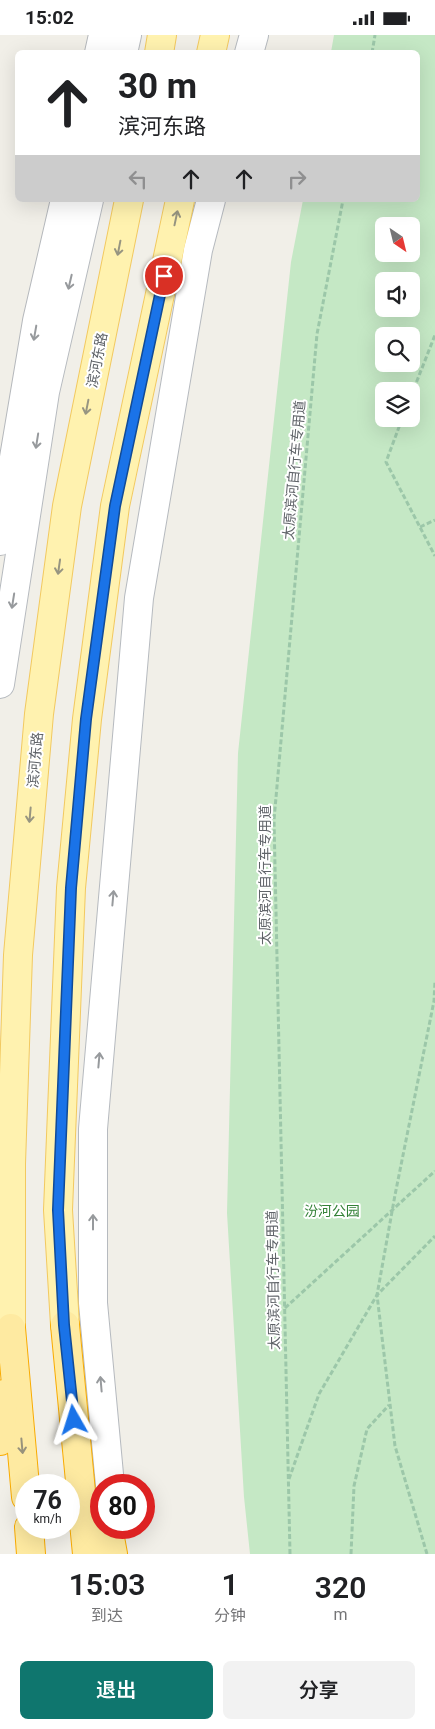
<!DOCTYPE html>
<html lang="zh">
<head>
<meta charset="utf-8">
<style>
  body { margin:0; font-family:Roboto,"Noto Sans SC",sans-serif; background:#f2f2f2; color:#202124; height:100vh; display:flex; flex-direction:column; font-size:19px; white-space:nowrap }
  * { box-sizing:border-box; margin:0 }
  p { font-size:16px; color:#757577 }
  .icon { flex:none; width:28px; height:28px; fill:none; stroke:currentColor; stroke-width:2; stroke-linecap:round; stroke-linejoin:round }
  .map { position:relative; height:1519px; overflow:hidden }
  .sheet { display:flex; flex-direction:column; background:#fff; flex:1 }
  .sheet>* { flex:none }
  .banner { position:absolute; left:15px; top:15px; width:405px; height:152px; border-radius:8px; box-shadow:0 5px 20px #0002; background:#fff; color:#202124; overflow:hidden }
  .needle { width:32px; rotate:145deg }
  .buttons { position:absolute; left:375px; top:182px; display:grid; gap:10px }
  .buttons a { display:grid; place-items:center; width:45px; height:45px; border-radius:8px; background:#fff; box-shadow:0 5px 20px #0002; font-size:25px }
  .speed { position:absolute; left:15px; top:1439px; display:flex; gap:10px; font-size:25px; font-weight:700; text-align:center }
  .speed>* { display:grid; place-content:center; width:65px; height:65px; border-radius:50%; background:#fff; box-shadow:0 5px 20px #0002; line-height:1 }
  .speed small { font-size:12px; font-weight:400 }
  .speed .limit { border:8px solid #d22; background:#fff; color:#111 }
  .pin { position:absolute; display:grid; place-items:center; width:42px; height:42px; color:#fff; margin:-21px; border:2px solid #fff; border-radius:50%; box-shadow:0 1px 5px #0007 }
  .me { position:absolute; width:55px; margin:-28px; rotate:354deg; stroke-linejoin:round; filter:drop-shadow(0 0 4px #0008) }
  .turn { display:flex; align-items:center; gap:18px; height:105px; padding:0 20px; font-size:22px }
  .turn .icon { width:65px; height:65px; stroke-width:2.5 }
  .turn b { display:block; font-size:35px; line-height:42px }
  .lanes { display:flex; align-items:center; height:48px; padding:0 20px; background:#0003; justify-content:center; gap:25px; direction:ltr }
  .lanes .off { opacity:.35 }
  .eta { display:flex; justify-content:space-evenly; align-items:center; height:85px; text-align:center }
  .eta b { font-size:30px; font-weight:600; line-height:35px }
  .button { display:flex; gap:10px; margin-top:auto; padding:10px 20px }
  .button a { flex:1; height:58px; border-radius:8px; background:#0f766e; color:#fff; font-size:20px; font-weight:600; line-height:58px; text-align:center }
  .button a+a { background:#f2f2f2; color:#202124 }
  .status { display:flex; justify-content:space-between; align-items:center; height:35px; padding:0 25px; background:#fff; direction:ltr }
  .status svg { height:14px; fill:currentColor }
  .map>svg:first-child { display:block }
  .green { fill:#c5e8c5; fill-rule:evenodd }
  .lines { fill:none; stroke-linecap:round; stroke-linejoin:round }
  .tertiary-casing { stroke:#b5b8bc; stroke-width:30 }
  .secondary-casing { stroke:#b6babf; stroke-width:30 }
  .primary-casing { stroke:#f2c960; stroke-width:30 }
  .trunk-casing { stroke:#f9ab00; stroke-width:30 }
  .path { stroke:#9cc7a9; stroke-width:3; stroke-dasharray:5 2.5; stroke-linecap:butt }
  .tertiary { stroke:#fff; stroke-width:28 }
  .secondary { stroke:#fff; stroke-width:28 }
  .primary { stroke:#fff2af; stroke-width:28 }
  .trunk { stroke:#feeaa1; stroke-width:28 }
  .oneway { stroke:#979581 }
  .oneway2 { stroke:#979a9d }
  .oneway3 { stroke:#97927c }
  .route-casing { stroke:#114b97; stroke-width:12 }
  .route { stroke:#1a73e8; stroke-width:9 }
  .labels { text-anchor:middle; dominant-baseline:central; stroke-width:4; stroke-linejoin:round; paint-order:stroke }
  .street-label { font-size:14px; fill:#5f6368; stroke:#fff }
  .park-label { font-size:14px; fill:#348238; stroke:#fff }
</style>
</head>
<body>
<div class="status"><b>15:02</b><svg viewBox="0 0 49 12"><path d="M0 12V9h3v3zM5 12V6h3v6zM10 12V3h3v9zM15 12V0h3v12zM26 1h20v11H26zM47 4h2v5h-2z"/></svg></div>
<div class="map">
<svg width="435" height="1519" viewBox="0 0 435 1519">
  <rect width="100%" height="100%" fill="#f1efe8"/>
  <path class="green" d="M334,0H435V1519H250L244,1462L227,1178L238,718L291,227L303,165H418V18L331,17ZM384,191H411V219H384ZM384,246H411V274H384ZM384,301H411V329H384ZM384,356H411V384H384Z"/>
  <g class="lines">
    <defs>
      <g id="tertiary">
        <polyline points="99,18 103,0"/>
        <polyline points="0,506 37,286 65,165"/>
      </g>
      <g id="secondary">
        <polyline points="123,18 127,0"/>
        <polyline points="249,18 254,0"/>
        <polyline points="0,649 45,357 89,165"/>
        <polyline points="110,1450 93,1268 93,1094 139,563 198,215 211,165"/>
      </g>
      <g id="primary">
        <polyline points="159,18 162,0"/>
        <polyline points="211,18 215,0"/>
        <polyline points="65,1290 58,1175 71,853 87,684 115,471 180,165"/>
        <polyline points="11,1293 11,1129 18,920 39,679 67,471 129,165"/>
      </g>
      <g id="trunk">
        <polyline points="65,1290 87,1519"/>
        <polyline points="11,1293 26,1462"/>
        <polyline points="0,1406 4,1359"/>
        <polyline points="29,1492 31,1519"/>
        <polyline points="108,1492 113,1519"/>
      </g>
    </defs>
    <use href="#tertiary" class="tertiary-casing"/>
    <use href="#secondary" class="secondary-casing"/>
    <use href="#primary" class="primary-casing"/>
    <use href="#trunk" class="trunk-casing"/>
    <g class="path">
      <polyline points="372,18 375,0"/>
      <polyline points="411,361 435,300"/>
      <polyline points="402,384 386,427 435,521"/>
      <polyline points="420,492 435,485"/>
      <polyline points="285,1273 435,1136"/>
      <polyline points="289,1444 319,1359 377,1260 435,1201"/>
      <polyline points="290,1519 274,785 317,299 343,165"/>
      <polyline points="351,1519 354,1451 367,1394 389,1370"/>
      <polyline points="427,1519 395,1411 377,1260 395,1160 434,966 435,946"/>
    </g>
    <use href="#tertiary" class="tertiary"/>
    <use href="#secondary" class="secondary"/>
    <use href="#primary" class="primary"/>
    <use href="#trunk" class="trunk"/>
  </g>
  <defs><path id="oneway-shaft" d="M-6 0H5M1.5-3L5.5 0L1.5 3" fill="none" stroke-width="1.6" stroke-linecap="round" stroke-linejoin="round" transform="scale(1.25)"/></defs>
  <g class="oneway">
    <use href="#oneway-shaft" transform="translate(176 183) rotate(-78)"/>
    <use href="#oneway-shaft" transform="translate(119 213) rotate(101)"/>
    <use href="#oneway-shaft" transform="translate(87 372) rotate(101)"/>
    <use href="#oneway-shaft" transform="translate(59 532) rotate(98)"/>
    <use href="#oneway-shaft" transform="translate(30 780) rotate(95)"/>
  </g>
  <g class="oneway2">
    <use href="#oneway-shaft" transform="translate(70 247) rotate(103)"/>
    <use href="#oneway-shaft" transform="translate(35 298) rotate(100)"/>
    <use href="#oneway-shaft" transform="translate(37 406) rotate(99)"/>
    <use href="#oneway-shaft" transform="translate(13 566) rotate(99)"/>
    <use href="#oneway-shaft" transform="translate(113 863) rotate(-85)"/>
    <use href="#oneway-shaft" transform="translate(99 1025) rotate(-85)"/>
    <use href="#oneway-shaft" transform="translate(93 1187) rotate(-90)"/>
    <use href="#oneway-shaft" transform="translate(101 1349) rotate(-95)"/>
  </g>
  <use class="oneway3" href="#oneway-shaft" transform="translate(22 1411) rotate(85)"/>
  <g class="lines">
    <defs>
      <polyline id="route" points="74,1385 64,1290 58,1175 71,853 86,684 115,471 164,241"/>
    </defs>
    <use href="#route" class="route-casing"/>
    <use href="#route" class="route"/>
  </g>
  <g class="labels">
    <g class="street-label">
      <text transform="translate(97 325) rotate(-79)">滨河东路</text>
      <text transform="translate(294 435) rotate(-85)">太原滨河自行车专用道</text>
      <text transform="translate(35 725) rotate(-85)">滨河东路</text>
      <text transform="translate(265 840) rotate(-90)">太原滨河自行车专用道</text>
      <text transform="translate(273 1245) rotate(-91)">太原滨河自行车专用道</text>
    </g>
    <g class="park-label">
      <text x="332" y="1176">汾河公园</text>
    </g>
  </g>
</svg>
<div class="buttons">
<a><svg class="needle" viewBox="-14 -14 28 28"><path d="M0-13l5 13h-10z" fill="#e53935"/><path d="M0 13l5-13h-10z" fill="#757577"/></svg></a>
<a><svg class="icon" aria-label="sound" viewBox="0 0 24 24"><path d="M4 9h4l5-4v14l-5-4H4zM17 9q2 3 0 6"/></svg></a>
<a><svg class="icon" aria-label="search" viewBox="0 0 24 24"><circle cx="10" cy="10" r="6"/><path d="M15 15l6 6"/></svg></a>
<a><svg class="icon" aria-label="layers" viewBox="0 0 24 24"><path d="M12 4l9 5-9 5-9-5zM3 14l9 5 9-5"/></svg></a>
</div>
<div class="speed"><div>76<small>km/h</small></div><div class="limit">80</div></div>
<div class="pin" style="left:164px;top:241px;background:#d93025"><svg class="icon" aria-label="arrive" viewBox="0 0 24 24"><path d="M6 21V4h12l-3 4 3 4H6"/></svg></div>
<svg class="me" style="left:74px;top:1385px" viewBox="-20 -20 40 40"><path d="M0-17L14 15 0 8-14 15z" fill="#1a73e8" stroke="#fff" stroke-width="4"/></svg>
<div class="banner">
<div class="turn"><svg class="icon" aria-label="ahead" viewBox="0 0 24 24"><path d="M12 20V5M6 11l6-6 6 6"/></svg><div><b>30 m</b>滨河东路</div></div>
<div class="lanes"><svg class="icon off" aria-label="left" viewBox="0 0 24 24"><path d="M17 20v-9H6M10 6l-5 5 5 5"/></svg><svg class="icon" aria-label="ahead" viewBox="0 0 24 24"><path d="M12 20V5M6 11l6-6 6 6"/></svg><svg class="icon" aria-label="ahead" viewBox="0 0 24 24"><path d="M12 20V5M6 11l6-6 6 6"/></svg><svg class="icon off" aria-label="right" viewBox="0 0 24 24"><path d="M7 20v-9h11M14 6l5 5-5 5"/></svg></div>
</div>
</div>
<section class="sheet">
<div class="eta">
<div><b>15:03</b><p>到达</p></div>
<div><b>1</b><p>分钟</p></div>
<div><b>320</b><p>m</p></div>
</div>
<div class="button"><a>退出</a><a>分享</a></div>
</section>
</body>
</html>
